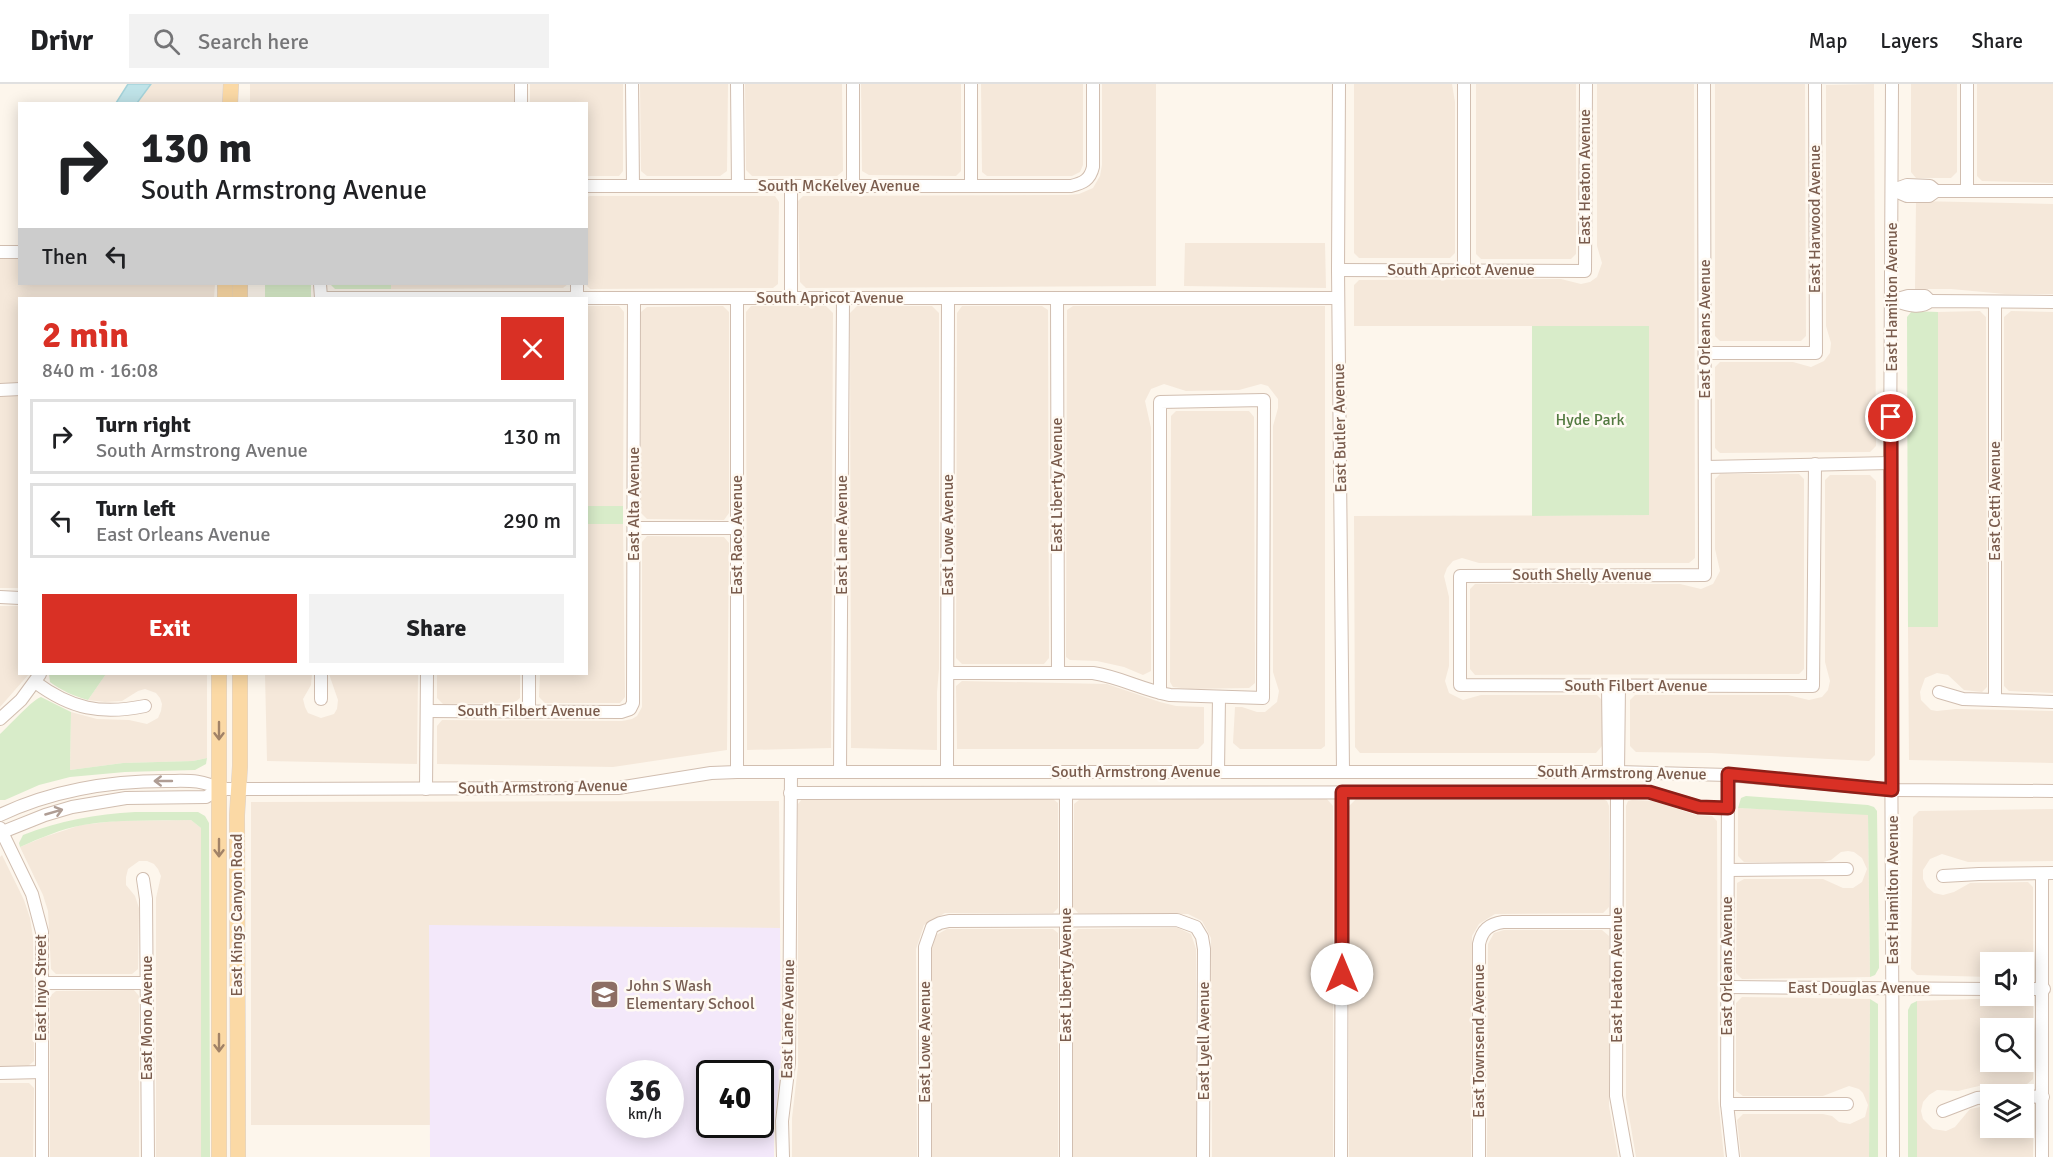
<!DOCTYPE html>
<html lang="en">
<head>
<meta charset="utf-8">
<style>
  body { margin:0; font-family:Signika,sans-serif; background:#f2f2f2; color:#202124; height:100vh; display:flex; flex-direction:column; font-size:22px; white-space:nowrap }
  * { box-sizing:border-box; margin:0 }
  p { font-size:20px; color:#757577 }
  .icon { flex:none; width:33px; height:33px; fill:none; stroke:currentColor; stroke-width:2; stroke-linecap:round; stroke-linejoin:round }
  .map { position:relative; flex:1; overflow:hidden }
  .sheet { position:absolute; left:18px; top:213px; width:570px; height:378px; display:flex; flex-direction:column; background:#fff; border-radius:0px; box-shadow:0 3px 15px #0003 }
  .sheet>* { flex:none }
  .hud { position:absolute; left:18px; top:18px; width:570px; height:183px; border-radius:0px; box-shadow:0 3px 15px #0003; background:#fff; color:#202124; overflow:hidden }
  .buttons { position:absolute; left:1980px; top:868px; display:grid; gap:12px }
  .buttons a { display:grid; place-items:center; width:54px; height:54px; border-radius:0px; background:#fff; box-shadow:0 3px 15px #0003; font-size:30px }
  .speed { position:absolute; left:606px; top:976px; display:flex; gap:12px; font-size:30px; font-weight:700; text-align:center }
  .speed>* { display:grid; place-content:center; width:78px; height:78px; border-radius:50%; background:#fff; box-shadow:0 3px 15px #0003; line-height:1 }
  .speed small { font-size:15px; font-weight:400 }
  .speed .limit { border:3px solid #111; border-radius:9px; background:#fff; color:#111 }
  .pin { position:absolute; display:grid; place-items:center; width:51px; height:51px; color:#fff; margin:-26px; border:3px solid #fff; border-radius:50%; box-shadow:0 2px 6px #0007 }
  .me { position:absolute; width:66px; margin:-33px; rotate:0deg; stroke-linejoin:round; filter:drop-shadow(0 0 4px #0008) }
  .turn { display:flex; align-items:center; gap:21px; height:126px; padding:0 24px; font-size:27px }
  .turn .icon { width:78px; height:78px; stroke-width:2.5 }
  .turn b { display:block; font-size:42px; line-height:51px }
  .then { display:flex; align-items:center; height:57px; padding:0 24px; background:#0003; gap:12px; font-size:22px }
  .round { display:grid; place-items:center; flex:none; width:63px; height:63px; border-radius:0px; background:#f2f2f2 }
  .head { display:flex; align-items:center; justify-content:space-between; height:102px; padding:0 24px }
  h1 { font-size:36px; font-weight:700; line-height:45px; color:#d93025 }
  .cta { display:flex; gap:12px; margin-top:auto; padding:12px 24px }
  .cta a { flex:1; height:69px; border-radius:0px; background:#d93025; color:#fff; font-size:24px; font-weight:700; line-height:69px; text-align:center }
  .cta a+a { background:#f2f2f2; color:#202124 }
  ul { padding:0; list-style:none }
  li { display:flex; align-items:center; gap:18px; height:75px; margin:0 12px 9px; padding:0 12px; border:3px solid #e0e0e0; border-radius:0px }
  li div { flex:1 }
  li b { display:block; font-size:22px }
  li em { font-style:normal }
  header { display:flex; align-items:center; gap:36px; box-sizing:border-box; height:84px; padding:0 30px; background:#fff; border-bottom:2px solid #e0e0e0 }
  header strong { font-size:28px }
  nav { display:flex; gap:33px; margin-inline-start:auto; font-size:21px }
  .search { width:420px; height:54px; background:#f2f2f2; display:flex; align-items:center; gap:15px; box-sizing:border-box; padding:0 21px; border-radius:0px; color:#757577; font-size:22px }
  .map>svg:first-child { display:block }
  .residential { fill:#f5e8da; fill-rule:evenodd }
  .education { fill:#f3e8fa; fill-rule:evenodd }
  .green { fill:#d8ecc9 }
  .water { fill:#bfe3e8; stroke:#a5d3da; stroke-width:1.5 }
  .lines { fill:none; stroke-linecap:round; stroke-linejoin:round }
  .minor-casing { stroke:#d1beb0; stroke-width:14 }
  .major-casing { stroke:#dad1cd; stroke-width:16 }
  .minor { stroke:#fff; stroke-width:12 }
  .major { stroke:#fbd9a5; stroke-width:15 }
  .oneway { stroke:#a18267 }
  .oneway2 { stroke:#af9d94 }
  .route-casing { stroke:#8d1f18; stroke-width:15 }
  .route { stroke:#d93025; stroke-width:10 }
  .labels { text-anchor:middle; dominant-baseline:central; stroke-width:5; stroke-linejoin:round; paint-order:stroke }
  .street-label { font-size:16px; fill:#7a5c4d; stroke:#fffaf3 }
  .park-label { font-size:16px; fill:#537a41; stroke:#fffaf3 }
  .education-label { font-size:16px; fill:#785e54; stroke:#fffaf3; text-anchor:start }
</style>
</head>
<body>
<header>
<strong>Drivr</strong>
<div class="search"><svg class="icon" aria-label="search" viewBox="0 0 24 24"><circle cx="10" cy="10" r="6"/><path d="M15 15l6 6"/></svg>Search here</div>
<nav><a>Map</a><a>Layers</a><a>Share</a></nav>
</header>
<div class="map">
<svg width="2053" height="1073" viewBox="0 0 2053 1073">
  <rect width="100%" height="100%" fill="#fdf6ec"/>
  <g class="residential">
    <polygon points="151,0 224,0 223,19 137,20"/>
    <rect x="250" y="0" width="264" height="19"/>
    <polygon points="530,0 623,0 623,87 619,92 587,92 586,20 530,19"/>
    <polygon points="640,0 728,0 727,87 720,92 647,92 641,87"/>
    <polygon points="745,0 842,0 843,87 837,92 752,92 746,86"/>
    <polygon points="861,0 961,0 961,87 956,92 869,91 862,87"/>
    <polygon points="981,0 1083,0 1083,81 1080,88 1072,92 987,92 982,88"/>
    <polygon points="1102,0 1156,0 1156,202 806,204 800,198 798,117 803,112 1068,111 1079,110 1093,104 1100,92 1102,81"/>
    <polygon points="1354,0 1452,0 1455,18 1455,169 1450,174 1359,174 1354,169"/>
    <polygon points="1476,0 1576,0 1576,170 1571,175 1481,175 1476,170"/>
    <polygon points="1597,0 1694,0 1695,474 1689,479 1479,479 1462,474 1453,477 1447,484 1444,492 1449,513 1449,582 1445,597 1449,609 1463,616 1481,611 1597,611 1602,616 1602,662 1596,669 1360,669 1355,663 1354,432 1649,431 1649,242 1354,242 1354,201 1359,196 1561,195 1581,200 1590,198 1597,193 1602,179 1597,162"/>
    <polygon points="1715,0 1805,0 1806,252 1801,257 1720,257 1715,252"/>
    <polygon points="1874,0 1876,362 1870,368 1720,369 1715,364 1715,283 1720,278 1793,278 1811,283 1824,277 1830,269 1831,259 1826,242 1826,1"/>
    <polygon points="1911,0 1957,0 1957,88 1951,94 1916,94 1911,88"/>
    <polygon points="1977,0 2053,0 2053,99 1982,97 1977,92"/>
    <polygon points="589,112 775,112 779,118 778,200 773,204 590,205 585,200 586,115"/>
    <polygon points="1916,117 2053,120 2053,210 2005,210 1951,205 1915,205"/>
    <polygon points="1185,159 1325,159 1326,204 1184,202"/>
    <polygon points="0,161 19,162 20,200 215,200 214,214 20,214 19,504 0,504"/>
    <polygon points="391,200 568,200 563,204 391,205"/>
    <polygon points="586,222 619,222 624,228 623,422 587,422"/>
    <polygon points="723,222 729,228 729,429 724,436 647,435 641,429 641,228 647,223"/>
    <polygon points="751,222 826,222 833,229 831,664 747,666 746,228"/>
    <polygon points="857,222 932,222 939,229 939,585 937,608 937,666 851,664 850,229"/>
    <polygon points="962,222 1042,222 1048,226 1049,574 1044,580 962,580 956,574 957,229"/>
    <polygon points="1073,222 1325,222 1325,662 1321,665 1240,665 1233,659 1235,623 1242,623 1257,628 1265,628 1277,618 1279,607 1273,588 1273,342 1278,324 1278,315 1268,302 1261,300 1239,306 1186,307 1164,300 1151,305 1145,317 1151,344 1151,587 1143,591 1124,583 1097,577 1070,576 1066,573 1067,226"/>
    <polygon points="1980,227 1986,233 1987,603 1982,608 1964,606 1948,591 1937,589 1925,594 1920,608 1921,616 1931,626 1937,627 1956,625 2053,627 2053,679 1909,676 1908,543 1938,543 1938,228"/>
    <polygon points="2011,227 2053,228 2053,609 2009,607 2004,602 2004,233"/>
    <polygon points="1176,327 1249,327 1254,333 1255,599 1249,604 1190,605 1173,603 1170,598 1171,332"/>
    <polygon points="1720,390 1799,390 1804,395 1804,585 1799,590 1475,591 1470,585 1470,505 1475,500 1680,500 1701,505 1713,500 1720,487 1715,465 1715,395"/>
    <polygon points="1830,391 1870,391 1876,397 1875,671 1869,677 1711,669 1636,668 1630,662 1630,616 1635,611 1788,611 1809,616 1822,613 1828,606 1830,597 1825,578 1825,396"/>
    <polygon points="587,440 623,440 625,613 620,619 545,619 539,613 540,590 586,590"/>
    <polygon points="647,452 724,453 729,459 727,666 613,683 437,680 437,642 442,636 622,637 632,635 637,632 642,623 642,458"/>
    <polygon points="0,522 19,522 20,590 29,590 0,623"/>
    <polygon points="106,590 207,590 207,674 193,677 123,679 70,686 71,628 97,635 129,636 147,640 158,634 161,627 162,620 160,614 156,609 145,605 138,607 122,617 105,618 88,616"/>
    <polygon points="265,590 312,590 311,601 303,615 305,623 308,629 321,634 334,630 337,625 338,616 329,590 418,590 417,680 267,677"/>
    <polygon points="437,590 520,590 520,614 514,619 443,620 437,614"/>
    <polygon points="962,597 1107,600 1160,618 1176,622 1204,623 1204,659 1198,665 957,665 956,602"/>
    <polygon points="802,715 1053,715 1058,719 1058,824 1053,829 945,829 924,841 916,865 917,1073 792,1073 792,1034 798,982 798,720"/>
    <polygon points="1327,715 1333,722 1333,1073 1212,1073 1211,854 1202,837 1188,830 1078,829 1073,823 1074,720 1079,716"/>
    <polygon points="1356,715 1603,715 1607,717 1609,722 1609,823 1603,829 1495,830 1479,840 1472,852 1471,1073 1349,1073 1349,722"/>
    <polygon points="1632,716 1654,717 1696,731 1712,732 1717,737 1718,1014 1724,1073 1636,1073 1626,1014 1626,722 1628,717"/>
    <polygon points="779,717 780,844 430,842 430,1041 251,1041 251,718"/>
    <polygon points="1738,724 1868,730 1870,893 1742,895 1736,889 1737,799 1744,795 1823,795 1843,804 1853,804 1862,798 1867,785 1862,774 1854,768 1848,767 1841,768 1831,776 1823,778 1744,778 1738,772"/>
    <polygon points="2053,725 2053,777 1968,778 1942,770 1930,775 1923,786 1923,795 1927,803 1934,809 1943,811 1954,808 1970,799 2028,798 2033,803 2033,888 2028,893 2024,893 2024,879 1990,879 1990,893 1917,891 1911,885 1913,733 1919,727"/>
    <polygon points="191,736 201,744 201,1073 156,1073 156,814 161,792 158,785 154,780 147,777 139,777 128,785 126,793 126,801 135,812 139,824 138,885 132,890 56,890 51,885 48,827 43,811 20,763 44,753 81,741 116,737"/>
    <polygon points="2,771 24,816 30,834 33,853 34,977 28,982 0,982 0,773"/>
    <polygon points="1178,844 1191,850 1196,865 1196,1073 1073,1073 1073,850 1078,845"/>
    <polygon points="947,845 1053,845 1058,849 1058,1073 932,1073 932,864 936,851"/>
    <polygon points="1504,846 1602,846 1609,852 1609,1022 1618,1073 1487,1073 1488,860 1494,849"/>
    <polygon points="134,906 139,912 139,1073 50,1073 50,912 56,907"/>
    <polygon points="1742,913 1870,915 1869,1073 1741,1073 1737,1036 1743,1030 1823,1030 1832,1032 1839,1038 1850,1040 1865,1033 1868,1021 1863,1009 1859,1005 1849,1002 1823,1012 1743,1012 1736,1007 1736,919"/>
    <path d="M1973,915H2028L2033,920V995L2027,1000H1987L1958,1007L1937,1006L1929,1011L1923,1018L1921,1027L1923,1035L1933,1045L1946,1047L1955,1043L1970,1025L1990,1021V1044H2024V1020H2027L2033,1025V1073H1917V917ZM1990,945H2024V978H1990Z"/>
    <polygon points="0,999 29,999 34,1004 33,1073 0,1073"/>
  </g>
  <path class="education" d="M429,841L780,844L781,978L774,1043V1073H430ZM620,990H670V1041H620ZM710,990H760V1041H710Z"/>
  <g class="green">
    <rect x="265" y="200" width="46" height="14"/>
    <polygon points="330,200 391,200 391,205 335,205"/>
    <polygon points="1912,227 1938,228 1938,543 1908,543 1907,233"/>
    <polygon points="1532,242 1649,242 1649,431 1532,432"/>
    <rect x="587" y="422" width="36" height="18"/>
    <path d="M49,590H106L88,616C74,612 62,607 50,598Z"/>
    <path d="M41,613L71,628L70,686L123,679L193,677L207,674L206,680L195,686L125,688L70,693L39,701L5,716H0V650C10,641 32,616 41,613Z"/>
    <polygon points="1746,712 1868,721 1874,723 1877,727 1879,884 1875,891 1870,893 1868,731 1738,724 1741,714"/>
    <path d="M135,728H198L205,732L209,739L210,1073H201V744L191,736C155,737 118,735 83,741C61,745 40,754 20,763L19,759L23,751C59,737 96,730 135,728Z"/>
    <polygon points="1870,915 1878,920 1878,1073 1869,1073"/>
    <polygon points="1917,917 1917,1073 1908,1073 1908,926 1911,920"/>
  </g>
  <polygon class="water" points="128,0 151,0 137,19 116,19"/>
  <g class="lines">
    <defs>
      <g id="minor">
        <polyline points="521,0 521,20"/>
        <polyline points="632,0 633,102"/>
        <polyline points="737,0 738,102"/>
        <polyline points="853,0 853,102"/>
        <polyline points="971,0 971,102"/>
        <polyline points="1339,0 1338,186 1343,687"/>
        <polyline points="1464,0 1464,186"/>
        <polyline points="1704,0 1705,491 1460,492 1460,601 1813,602 1815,380"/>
        <polyline points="1892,0 1890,379 1893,1073"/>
        <polyline points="1967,0 1967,107"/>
        <path d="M586,102H1071C1083,99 1090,96 1093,83V0"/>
        <polyline points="791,102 791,214"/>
        <polyline points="1893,106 1907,101 1930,102 1936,107 2053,107"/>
        <polyline points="1893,106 1907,112 1929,112 1936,107"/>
        <polyline points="0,168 20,168"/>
        <polyline points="1338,186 1585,187 1586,0"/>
        <polyline points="320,200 321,214"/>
        <polyline points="577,200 577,214"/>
        <polyline points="321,214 1338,214"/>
        <polyline points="1057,214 1058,589"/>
        <path d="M1893,216C1905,220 1920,226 1930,217L2053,218"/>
        <polyline points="1894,216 1908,212 1925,212 1930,217"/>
        <polyline points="1705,269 1816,269 1815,0"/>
        <polyline points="0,306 20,305"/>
        <polyline points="1705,383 1890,379"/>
        <polyline points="635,444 737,444"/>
        <polyline points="0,513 20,514"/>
        <path d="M948,589H1093C1120,593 1143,606 1170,611L1263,614L1264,316L1160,318V609"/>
        <polyline points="321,590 321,615"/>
        <polyline points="529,590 529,628"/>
        <path d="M35,598C71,625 101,631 145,622"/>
        <polyline points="1608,602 1609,688"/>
        <polyline points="1939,608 1963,615 2053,618"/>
        <polyline points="1995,616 1995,218"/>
        <polyline points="427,627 621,628 630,625 633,619 634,214"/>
        <polyline points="0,635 21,616 40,590"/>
        <polyline points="840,687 843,214"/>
        <polyline points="1218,687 1219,613"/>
        <polyline points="737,688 737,214"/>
        <polyline points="947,688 948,214"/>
        <polyline points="1618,688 1619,602"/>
        <polyline points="1728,691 1727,1020 1733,1073"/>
        <polyline points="426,705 427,590"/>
        <polyline points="1617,708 1616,1012 1627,1073"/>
        <polyline points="790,709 1649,708 1699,723 1728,724"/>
        <path d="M0,731C53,706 108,697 166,697C187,697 201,695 219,705"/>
        <polyline points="0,744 32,810 42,848 42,1073"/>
        <polyline points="0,749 45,731 72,723 126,714 206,713 219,705 618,704 711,689 737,688 1618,688 1728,691 1892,706 2053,707"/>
        <polyline points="1728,786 1847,785"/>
        <polyline points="2042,790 2042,1073"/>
        <polyline points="1943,792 1979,790 2053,789"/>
        <polyline points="143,795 146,815 148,1073"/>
        <polyline points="42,899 147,899"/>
        <polyline points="1728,903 1990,905"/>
        <polyline points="2024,905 2044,905"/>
        <polyline points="0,989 42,988"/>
        <polyline points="2024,1012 2043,1013"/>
        <polyline points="1727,1020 1847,1020"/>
        <polyline points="1943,1027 1977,1014 1990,1013"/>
        <polyline points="783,1073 782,1037 789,979 791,688"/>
        <polyline points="925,1073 925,863 932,843 940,839 949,837 1177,836 1196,843 1202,853 1204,865 1203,1073"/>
        <polyline points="1066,1073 1066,709"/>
        <polyline points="1341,1073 1342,708"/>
        <path d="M1479,1073V860C1482,846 1489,840 1503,838H1617"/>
      </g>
      <g id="major">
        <polyline points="230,20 231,0"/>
        <polyline points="240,200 240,214"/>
        <polyline points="225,214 225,200"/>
        <polyline points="219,590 219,1073"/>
        <polyline points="238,1073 237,731 240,682 240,590"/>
      </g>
    </defs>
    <use href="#minor" class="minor-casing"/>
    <use href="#major" class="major-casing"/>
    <use href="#minor" class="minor"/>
    <use href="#major" class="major"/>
  </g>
  <defs><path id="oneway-shaft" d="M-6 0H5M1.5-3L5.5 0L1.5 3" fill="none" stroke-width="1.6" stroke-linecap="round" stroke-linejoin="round" transform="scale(1.5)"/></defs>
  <g class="oneway">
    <use href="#oneway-shaft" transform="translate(219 647) rotate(90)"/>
    <use href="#oneway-shaft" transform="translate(219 764) rotate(90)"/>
    <use href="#oneway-shaft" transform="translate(219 959) rotate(90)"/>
  </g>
  <g class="oneway2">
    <use href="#oneway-shaft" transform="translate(163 697) rotate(-180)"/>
    <use href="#oneway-shaft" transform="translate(54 728) rotate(-16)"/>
  </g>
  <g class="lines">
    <defs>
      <polyline id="route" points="1342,890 1342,708 1649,708 1699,723 1728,724 1728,690 1892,706 1891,333"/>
    </defs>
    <use href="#route" class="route-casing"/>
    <use href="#route" class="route"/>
  </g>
  <defs>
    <symbol id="school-square" viewBox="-11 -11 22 22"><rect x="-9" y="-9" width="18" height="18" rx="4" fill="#8d6e63" stroke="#fffaf3"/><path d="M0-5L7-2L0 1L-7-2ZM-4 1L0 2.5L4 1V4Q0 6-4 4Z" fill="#fff"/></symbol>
  </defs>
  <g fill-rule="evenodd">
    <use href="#school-square" x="588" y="894" width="33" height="33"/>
  </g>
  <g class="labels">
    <g class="street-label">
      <text transform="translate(1585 93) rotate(-90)">East Heaton Avenue</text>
      <text x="839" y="102">South McKelvey Avenue</text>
      <text transform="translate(1815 135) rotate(-90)">East Harwood Avenue</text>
      <text x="1461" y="186">South Apricot Avenue</text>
      <text transform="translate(1892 213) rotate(-90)">East Hamilton Avenue</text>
      <text x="830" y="214">South Apricot Avenue</text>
      <text transform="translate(1705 245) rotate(-90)">East Orleans Avenue</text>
      <text transform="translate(1340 344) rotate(-91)">East Butler Avenue</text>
      <text transform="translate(1057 401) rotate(-90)">East Liberty Avenue</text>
      <text transform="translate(1995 417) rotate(-90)">East Cetti Avenue</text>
      <text transform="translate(634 420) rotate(-90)">East Alta Avenue</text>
      <text transform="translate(737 451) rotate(-90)">East Raco Avenue</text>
      <text transform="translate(842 451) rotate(-90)">East Lane Avenue</text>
      <text transform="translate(948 451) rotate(-90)">East Lowe Avenue</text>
      <text x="1582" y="491">South Shelly Avenue</text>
      <text x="1636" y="602">South Filbert Avenue</text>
      <text x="529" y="627">South Filbert Avenue</text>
      <text x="1136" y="688">South Armstrong Avenue</text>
      <text transform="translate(1622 689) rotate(1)">South Armstrong Avenue</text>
      <text transform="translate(543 703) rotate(-1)">South Armstrong Avenue</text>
      <text transform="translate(1893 806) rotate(-90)">East Hamilton Avenue</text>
      <text transform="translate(237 831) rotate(-90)">East Kings Canyon Road</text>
      <text transform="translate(1727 882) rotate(-90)">East Orleans Avenue</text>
      <text transform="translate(1066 891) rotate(-90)">East Liberty Avenue</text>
      <text transform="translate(1617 891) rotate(-90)">East Heaton Avenue</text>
      <text transform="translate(41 904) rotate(-90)">East Inyo Street</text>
      <text x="1859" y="904">East Douglas Avenue</text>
      <text transform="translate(147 934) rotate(-90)">East Mono Avenue</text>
      <text transform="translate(788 935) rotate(-89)">East Lane Avenue</text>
      <text transform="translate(1204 957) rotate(-90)">East Lyell Avenue</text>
      <text transform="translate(1479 957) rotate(-90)">East Townsend Avenue</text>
      <text transform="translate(925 958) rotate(-90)">East Lowe Avenue</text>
    </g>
    <g class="park-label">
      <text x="1590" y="336">Hyde Park</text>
    </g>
    <g class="education-label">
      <text x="626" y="902">John S Wash<tspan x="626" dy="18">Elementary School</tspan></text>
    </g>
  </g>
</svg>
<div class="buttons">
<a><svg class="icon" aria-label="sound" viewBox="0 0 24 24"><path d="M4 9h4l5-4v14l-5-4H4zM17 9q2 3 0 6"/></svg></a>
<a><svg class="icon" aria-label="search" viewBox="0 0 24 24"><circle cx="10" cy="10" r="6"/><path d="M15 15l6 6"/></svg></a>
<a><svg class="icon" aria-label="layers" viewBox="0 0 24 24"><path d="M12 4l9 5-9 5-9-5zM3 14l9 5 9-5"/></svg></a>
</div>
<div class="speed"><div>36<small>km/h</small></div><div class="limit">40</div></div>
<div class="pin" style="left:1891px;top:333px;background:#d93025"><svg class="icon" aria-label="arrive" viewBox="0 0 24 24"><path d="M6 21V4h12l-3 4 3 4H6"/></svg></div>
<svg class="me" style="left:1342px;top:890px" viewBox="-20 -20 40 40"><circle r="19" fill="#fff"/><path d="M0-13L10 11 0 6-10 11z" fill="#d93025"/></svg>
<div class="hud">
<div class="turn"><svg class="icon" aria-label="right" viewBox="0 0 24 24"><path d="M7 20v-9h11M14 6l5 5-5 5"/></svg><div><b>130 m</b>South Armstrong Avenue</div></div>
<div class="then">Then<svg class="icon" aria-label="left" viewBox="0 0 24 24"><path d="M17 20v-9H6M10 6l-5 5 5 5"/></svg></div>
</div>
<section class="sheet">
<div class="head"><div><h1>2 min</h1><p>840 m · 16:08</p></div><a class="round" style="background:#d93025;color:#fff"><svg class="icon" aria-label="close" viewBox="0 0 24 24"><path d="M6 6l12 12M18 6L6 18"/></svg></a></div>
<ul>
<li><svg class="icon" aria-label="right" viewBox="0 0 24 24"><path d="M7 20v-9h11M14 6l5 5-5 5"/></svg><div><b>Turn right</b><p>South Armstrong Avenue</p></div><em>130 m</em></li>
<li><svg class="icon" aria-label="left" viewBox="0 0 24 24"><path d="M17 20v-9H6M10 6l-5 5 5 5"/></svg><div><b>Turn left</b><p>East Orleans Avenue</p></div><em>290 m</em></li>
</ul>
<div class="cta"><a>Exit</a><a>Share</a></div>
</section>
</div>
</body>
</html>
